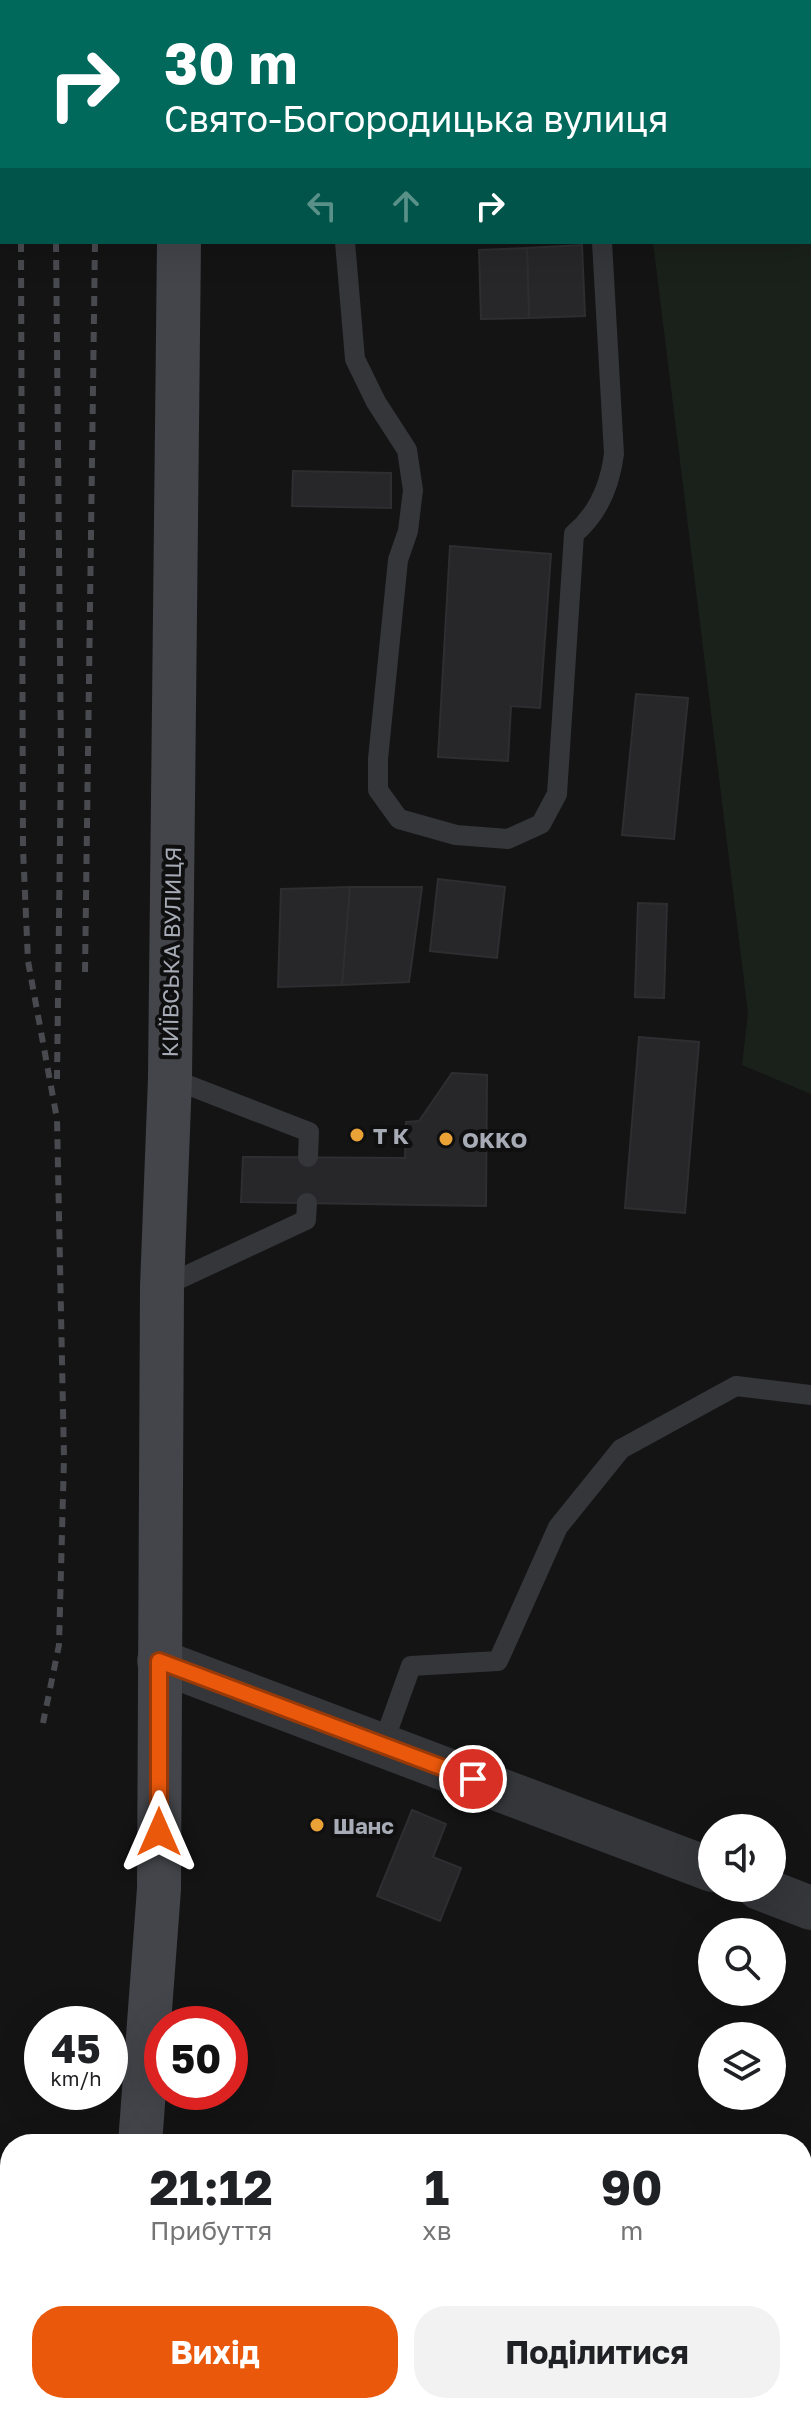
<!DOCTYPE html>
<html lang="uk">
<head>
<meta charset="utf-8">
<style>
  body { margin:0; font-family:"Golos Text",sans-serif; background:#f2f2f2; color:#202124; height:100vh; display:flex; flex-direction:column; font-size:30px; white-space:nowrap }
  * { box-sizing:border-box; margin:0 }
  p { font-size:26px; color:#757577 }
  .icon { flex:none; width:44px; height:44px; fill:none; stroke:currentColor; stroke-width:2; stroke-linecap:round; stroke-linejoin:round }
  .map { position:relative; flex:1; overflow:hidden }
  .panel { position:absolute; left:0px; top:2134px; width:812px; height:280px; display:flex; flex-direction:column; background:#fff; border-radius:32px 32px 0 0; box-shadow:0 8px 32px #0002 }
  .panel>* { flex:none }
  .guide { position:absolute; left:0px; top:0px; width:812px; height:244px; box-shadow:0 8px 32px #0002; background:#00695c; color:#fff; overflow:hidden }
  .fabs { position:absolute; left:698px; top:1814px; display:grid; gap:16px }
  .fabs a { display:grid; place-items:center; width:88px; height:88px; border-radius:50%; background:#fff; box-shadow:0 8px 32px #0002; font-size:40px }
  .speed { position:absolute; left:24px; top:2006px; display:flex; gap:16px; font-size:40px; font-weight:700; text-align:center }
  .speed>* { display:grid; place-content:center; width:104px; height:104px; border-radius:50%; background:#fff; box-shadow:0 8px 32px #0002; line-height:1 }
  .speed small { font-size:20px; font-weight:400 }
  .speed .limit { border:12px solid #d22; background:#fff; color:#111 }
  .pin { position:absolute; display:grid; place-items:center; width:68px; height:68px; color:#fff; margin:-34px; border:4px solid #fff; border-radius:50%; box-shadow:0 2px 8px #0007 }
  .me { position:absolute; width:88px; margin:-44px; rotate:0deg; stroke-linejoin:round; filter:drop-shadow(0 0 6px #0008) }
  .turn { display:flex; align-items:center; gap:28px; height:168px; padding:0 32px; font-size:36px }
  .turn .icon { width:104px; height:104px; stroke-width:2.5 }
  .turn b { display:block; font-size:56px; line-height:68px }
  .lanes { display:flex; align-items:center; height:76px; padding:0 32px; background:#0003; justify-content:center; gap:40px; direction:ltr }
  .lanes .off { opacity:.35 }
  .eta { display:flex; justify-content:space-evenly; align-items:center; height:136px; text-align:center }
  .eta b { font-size:48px; font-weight:700; line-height:56px }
  .button { display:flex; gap:16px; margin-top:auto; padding:16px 32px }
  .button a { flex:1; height:92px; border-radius:32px; background:#ea580c; color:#fff; font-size:32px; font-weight:700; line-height:92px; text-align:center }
  .button a+a { background:#f2f2f2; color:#202124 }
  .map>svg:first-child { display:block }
  .green { fill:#1a201a }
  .building { fill:#272729; stroke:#2e2e31; stroke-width:2 }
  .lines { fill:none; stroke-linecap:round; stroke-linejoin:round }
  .service { stroke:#35363a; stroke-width:20 }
  .tertiary { stroke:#35363a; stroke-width:44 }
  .secondary { stroke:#43454a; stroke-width:44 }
  .rail { stroke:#484a4f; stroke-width:6; stroke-dasharray:10 8; stroke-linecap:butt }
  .route-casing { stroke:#983908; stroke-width:20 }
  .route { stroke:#ea580c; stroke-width:14 }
  .poi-dot { fill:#eaa237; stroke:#0f0f10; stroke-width:3 }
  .labels { text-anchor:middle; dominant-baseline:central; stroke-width:8; stroke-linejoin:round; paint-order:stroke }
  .street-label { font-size:22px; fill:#a6abb5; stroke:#0f0f10 }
  .poi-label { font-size:22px; font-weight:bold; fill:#a6abb5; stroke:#0f0f10; text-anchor:start }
</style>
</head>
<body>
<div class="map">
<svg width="811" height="2414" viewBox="0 0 811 2414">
  <rect width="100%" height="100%" fill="#141415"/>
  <polygon class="green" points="594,0 811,0 811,1094 742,1065 748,1013 653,242 810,242 810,2"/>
  <g class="building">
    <polygon points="456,0 509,0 455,2"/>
    <polygon points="582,245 585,316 529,318 527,248"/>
    <polygon points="527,248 529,318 481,319 479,250"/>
    <polygon points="293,471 391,473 391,508 292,506"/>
    <polygon points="450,546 551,554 540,708 511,706 508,761 438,757"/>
    <polygon points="636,694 688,698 674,839 622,835"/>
    <polygon points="438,879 505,887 497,958 430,951"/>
    <polygon points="350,887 422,887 409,982 342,985"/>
    <polygon points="350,887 342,985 278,987 281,889"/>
    <polygon points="638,903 667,904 664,998 635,997"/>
    <polygon points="639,1037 699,1042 685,1213 625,1208"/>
    <polygon points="452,1073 487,1075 486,1206 241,1202 243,1157 405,1158 406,1122 419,1121"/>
    <polygon points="412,1810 446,1824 433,1857 461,1868 440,1921 377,1896"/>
  </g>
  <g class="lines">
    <g class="service">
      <polyline points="409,2 409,0"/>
      <path d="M345,242L355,359L376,402L407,450L413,490L408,531L398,560L378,759V790L399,819L456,835L508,839L541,824L557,794L574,534C599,513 610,485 614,454L602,242"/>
      <polyline points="170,1078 309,1132 308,1157"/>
      <polyline points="162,1287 306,1220 307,1203"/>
      <polyline points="383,1744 411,1666 498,1661 558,1527 621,1449 736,1386 811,1395"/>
    </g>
    <g class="tertiary">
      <polyline points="159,1661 712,1870"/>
      <polyline points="759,1888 811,1908"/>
    </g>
    <g class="secondary">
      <polyline points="216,2 217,0"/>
      <polyline points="140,2144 159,1889 162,1287 170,1078 179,242"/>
      <polyline points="120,2414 121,2404"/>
    </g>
    <g class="rail">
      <polyline points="20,0 20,2"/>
      <polyline points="55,0 55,2"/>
      <polyline points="98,2 98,0"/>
      <polyline points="21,242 23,849 28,961 57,1119 64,1458 59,1645 43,1723"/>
      <polyline points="56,242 61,757 57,1079"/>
      <polyline points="85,972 95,242"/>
    </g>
  </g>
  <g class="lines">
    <defs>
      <polyline id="route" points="159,1832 159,1661 473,1779"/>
    </defs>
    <use href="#route" class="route-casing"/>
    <use href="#route" class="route"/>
  </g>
  <g class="poi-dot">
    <circle cx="357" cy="1135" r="8"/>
    <circle cx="446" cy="1139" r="8"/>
    <circle cx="317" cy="1825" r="8"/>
  </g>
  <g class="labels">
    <g class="street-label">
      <text transform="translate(171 952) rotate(-89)">КИЇВСЬКА ВУЛИЦЯ</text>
    </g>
    <g class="poi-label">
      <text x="373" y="1135">Т К</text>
      <text x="462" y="1139">OKKO</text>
      <text x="333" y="1825">Шанс</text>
    </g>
  </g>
</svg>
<div class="fabs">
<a><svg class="icon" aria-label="sound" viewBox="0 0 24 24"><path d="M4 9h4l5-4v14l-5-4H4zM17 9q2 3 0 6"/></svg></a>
<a><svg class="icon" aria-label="search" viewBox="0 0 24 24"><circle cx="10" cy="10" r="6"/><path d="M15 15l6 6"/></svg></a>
<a><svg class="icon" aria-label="layers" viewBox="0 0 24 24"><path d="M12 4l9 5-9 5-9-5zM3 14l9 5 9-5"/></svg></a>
</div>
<div class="speed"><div>45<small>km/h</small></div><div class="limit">50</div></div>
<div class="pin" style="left:473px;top:1779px;background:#d93025"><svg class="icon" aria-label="arrive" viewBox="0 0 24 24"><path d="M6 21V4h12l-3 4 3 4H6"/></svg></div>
<svg class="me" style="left:159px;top:1832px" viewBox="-20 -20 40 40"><path d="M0-17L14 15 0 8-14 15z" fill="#ea580c" stroke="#fff" stroke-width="4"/></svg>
<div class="guide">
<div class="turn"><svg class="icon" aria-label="right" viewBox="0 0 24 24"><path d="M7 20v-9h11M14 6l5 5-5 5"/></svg><div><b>30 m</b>Свято-Богородицька вулиця</div></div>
<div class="lanes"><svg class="icon off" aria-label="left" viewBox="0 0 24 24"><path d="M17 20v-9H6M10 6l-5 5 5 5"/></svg><svg class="icon off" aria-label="ahead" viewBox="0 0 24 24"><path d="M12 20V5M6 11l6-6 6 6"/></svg><svg class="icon" aria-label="right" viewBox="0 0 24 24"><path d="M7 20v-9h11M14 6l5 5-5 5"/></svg></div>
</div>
<section class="panel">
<div class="eta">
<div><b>21:12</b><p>Прибуття</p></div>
<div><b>1</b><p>хв</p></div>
<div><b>90</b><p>m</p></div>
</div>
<div class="button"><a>Вихід</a><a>Поділитися</a></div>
</section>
</div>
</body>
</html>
